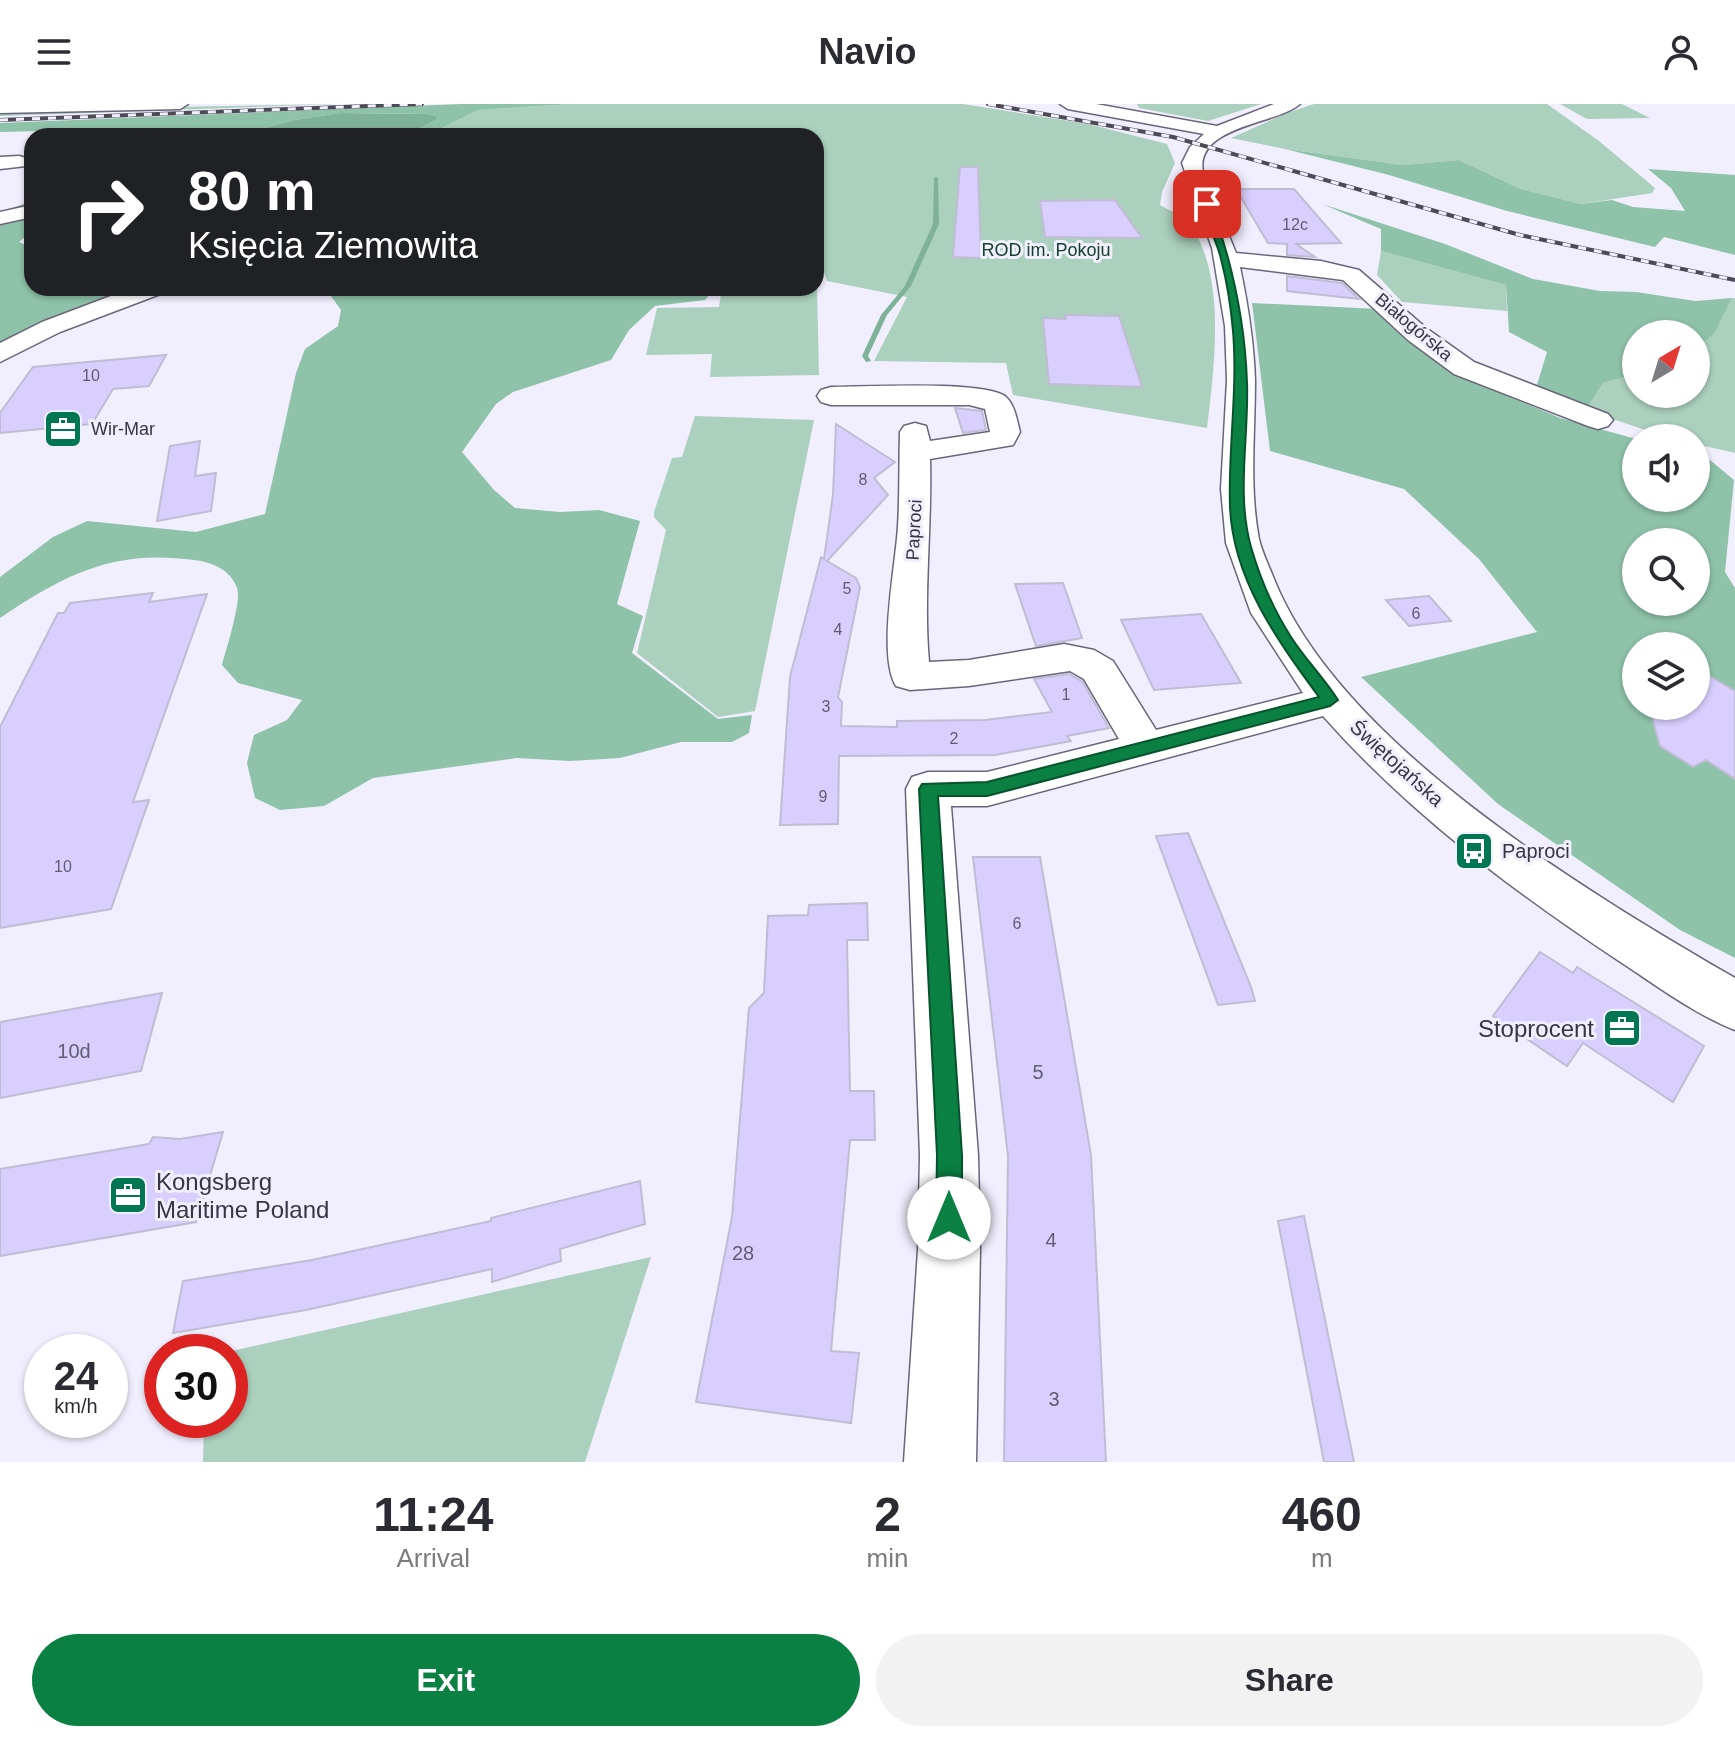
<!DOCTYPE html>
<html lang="en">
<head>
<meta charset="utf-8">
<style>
  body { margin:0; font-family:Arial,sans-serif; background:#f2f2f3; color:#2b2b33; height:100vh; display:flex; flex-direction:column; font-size:30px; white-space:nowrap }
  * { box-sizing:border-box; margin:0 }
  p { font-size:26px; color:#7c7c81 }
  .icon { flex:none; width:44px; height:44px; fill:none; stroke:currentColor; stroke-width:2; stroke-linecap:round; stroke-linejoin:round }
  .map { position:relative; height:1358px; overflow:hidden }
  .sheet { display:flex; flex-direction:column; background:#fff; flex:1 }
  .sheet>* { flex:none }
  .hud { position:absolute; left:24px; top:24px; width:800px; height:168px; border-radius:24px; box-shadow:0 2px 6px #0004; background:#202124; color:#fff; overflow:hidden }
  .needle { width:52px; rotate:38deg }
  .controls { position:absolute; left:1622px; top:216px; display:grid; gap:16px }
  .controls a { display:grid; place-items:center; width:88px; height:88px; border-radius:50%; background:#fff; box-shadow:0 2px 6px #0004; font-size:40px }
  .speed { position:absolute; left:24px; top:1230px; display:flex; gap:16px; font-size:40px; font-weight:700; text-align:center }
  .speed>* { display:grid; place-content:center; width:104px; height:104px; border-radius:50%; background:#fff; box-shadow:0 2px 6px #0004; line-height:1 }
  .speed small { font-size:20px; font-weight:400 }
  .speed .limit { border:12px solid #d22; background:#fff; color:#111 }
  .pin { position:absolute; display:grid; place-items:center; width:68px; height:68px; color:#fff; margin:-34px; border-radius:16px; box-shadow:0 4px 12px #0006 }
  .me { position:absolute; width:88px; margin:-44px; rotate:0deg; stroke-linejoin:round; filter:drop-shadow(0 0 6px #0008) }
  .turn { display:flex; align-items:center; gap:28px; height:168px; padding:0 32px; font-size:36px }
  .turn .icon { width:104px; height:104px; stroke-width:2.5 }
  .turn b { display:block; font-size:56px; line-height:68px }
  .eta { display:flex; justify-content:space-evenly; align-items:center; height:136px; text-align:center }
  .eta b { font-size:48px; font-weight:700; line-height:56px }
  .action { display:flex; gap:16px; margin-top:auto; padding:16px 32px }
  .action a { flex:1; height:92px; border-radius:48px; background:#0b8043; color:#fff; font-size:32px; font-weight:700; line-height:92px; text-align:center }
  .action a+a { background:#f2f2f3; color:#2b2b33 }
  header { display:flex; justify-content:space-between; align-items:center; height:104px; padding:0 32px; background:#fff; font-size:36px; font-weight:700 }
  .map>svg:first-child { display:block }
  .green { fill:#abd0bd }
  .forest { fill:#8ec3a9; fill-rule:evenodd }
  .water { fill:#7eb39a }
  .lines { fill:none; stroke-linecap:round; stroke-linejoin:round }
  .stream { fill:#7eb39a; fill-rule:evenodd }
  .building { fill:#d9cfff; stroke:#c0bcd3; stroke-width:2 }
  .minor-casing { stroke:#69657a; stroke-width:3 }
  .minor { fill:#fff; fill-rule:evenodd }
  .rail-casing { stroke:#4d4a55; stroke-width:4 }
  .rail { stroke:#f1eefd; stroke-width:3; stroke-dasharray:8; stroke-linecap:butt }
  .route { fill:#0b8043; stroke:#07532c; stroke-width:2 }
  .labels { text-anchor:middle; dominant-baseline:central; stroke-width:6; stroke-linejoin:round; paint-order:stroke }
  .number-label { font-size:16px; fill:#605c70 }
  .far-park-label { font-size:18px; fill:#15412f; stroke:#f1eefd }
  .far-street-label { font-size:18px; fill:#383640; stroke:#f1eefd }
  .far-poi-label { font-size:18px; fill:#383640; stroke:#f1eefd; text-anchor:start }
  .street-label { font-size:20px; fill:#383640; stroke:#f1eefd }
  .poi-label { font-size:20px; fill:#383640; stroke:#f1eefd; text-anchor:start }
  .near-number-label { font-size:20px; fill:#605c70 }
  .near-poi-label { font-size:24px; fill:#383640; stroke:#f1eefd; text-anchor:end }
</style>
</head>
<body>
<header><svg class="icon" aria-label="menu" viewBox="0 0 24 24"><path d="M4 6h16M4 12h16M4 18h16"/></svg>Navio<svg class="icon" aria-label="person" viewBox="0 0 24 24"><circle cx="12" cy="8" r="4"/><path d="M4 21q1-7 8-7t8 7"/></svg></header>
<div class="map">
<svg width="1735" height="1358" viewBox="0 0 1735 1358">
  <rect width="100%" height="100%" fill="#f1eefd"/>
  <g class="green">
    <polygon points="337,0 0,12 0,6"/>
    <path d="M572,0H963L1088,20L1167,40L1175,59L1162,88L1160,101C1168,106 1181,110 1187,117C1228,167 1214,264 1207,324L1013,291L1006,259L874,257L907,193L827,177L821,159L816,156V32H426L478,6Z"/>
    <polygon points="1137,0 1261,0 1208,17 1139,4"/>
    <polygon points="1314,0 1547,0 1599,37 1655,84 1652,89 1581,100 1521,85 1459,56 1403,61 1285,45 1231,34 1287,9"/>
    <polygon points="1560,0 1622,0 1650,14 1587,15"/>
    <polygon points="1381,147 1506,181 1507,207 1402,198 1377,171"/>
    <polygon points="817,183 819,271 710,273 712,250 646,251 657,204 719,203 722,184"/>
    <polygon points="1732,194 1735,194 1735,349 1696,340 1696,334 1669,334 1586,306 1603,279 1636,270 1636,290 1696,290 1696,245 1715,229"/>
    <polygon points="695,312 814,316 755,607 718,613 637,549 666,426 654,413 654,408 672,354 682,353"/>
    <polygon points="651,1153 585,1358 203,1358 204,1316 230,1316 230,1248 227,1248"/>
  </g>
  <g class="forest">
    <polygon points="461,0 572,0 478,6 426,32 404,32 436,16 426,10 340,9 294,16 235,32 166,32 159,24 0,28 0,19"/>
    <polygon points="1285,45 1403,61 1459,56 1521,85 1581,100 1612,96 1633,103 1685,107 1671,84 1648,65 1735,71 1735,151 1664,133 1655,143 1507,107 1389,71"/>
    <path d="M32,97V127L19,138L32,144V184H715L705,196L655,202L629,226L611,256L513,288L496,300L462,348L494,386L515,404L560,408L599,406L640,417L617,500L643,512L632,549L718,615L752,611L749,629L732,638H681L620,654L570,657L517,654L373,674L324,702L280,706L255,694L247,659L254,631L287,616L302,596L238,579L222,561C226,545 242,497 237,484C231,466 212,458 194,456C114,445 65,470 0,514V473L53,433L87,417L196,428L265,410L296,269L305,245L338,222L341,206L326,185L243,189H153L0,245V108Z"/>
    <polygon points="1322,100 1445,140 1533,175 1600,187 1636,188 1695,197 1732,194 1715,229 1696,245 1696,230 1636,230 1636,270 1603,279 1586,306 1535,287 1547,248 1509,228 1506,181 1381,147 1381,125"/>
    <path d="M1252,199L1379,205L1446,265L1560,314L1636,335V394H1696V352L1710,356L1734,376L1725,468L1735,484V854L1680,826L1498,700L1361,573L1537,528L1479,455L1404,385L1270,347ZM1636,438H1696V498H1636ZM1636,542H1696V602H1636Z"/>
  </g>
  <polygon class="water" points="340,9 426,10 436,13 436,16 404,32 235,32 294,16"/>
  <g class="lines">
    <polygon class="stream" points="936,73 938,74 939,120 911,182 887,211 868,252 871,257 866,258 862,252 881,211 905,182 933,120 934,74"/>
  </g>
  <g class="building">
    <polygon points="960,63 978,63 981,154 953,153"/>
    <polygon points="1236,85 1294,85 1341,139 1296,140 1315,153 1287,151 1287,140 1268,139"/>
    <polygon points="1115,96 1142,134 1045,133 1040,97"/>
    <polygon points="1287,172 1342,179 1359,195 1287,187"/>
    <polygon points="1065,211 1119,212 1142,283 1049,280 1043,214 1066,215"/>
    <polygon points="166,251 149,282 113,285 92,320 0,329 0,309 33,263"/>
    <polygon points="955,304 982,307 986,326 963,329"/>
    <polygon points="836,320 895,358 874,374 888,391 827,457 856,474 860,483 838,593 842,598 841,622 897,623 897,617 985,616 1052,608 1034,575 1069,570 1082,577 1109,624 1067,632 1071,637 995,651 839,652 838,720 780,721 790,573 821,453 824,455 833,391"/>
    <polygon points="200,337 195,372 216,369 211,407 157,417 170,342"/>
    <polygon points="1063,479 1082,534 1036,542 1015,480"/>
    <polygon points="153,489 149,498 207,490 133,698 149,696 111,805 0,824 0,623 58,509 64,509 70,499"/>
    <polygon points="1429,492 1451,517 1409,522 1386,496"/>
    <polygon points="1201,510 1241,579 1154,586 1121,516"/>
    <polygon points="1696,564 1735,587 1735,675 1706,656 1693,663 1660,642 1649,602 1696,602"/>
    <polygon points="1188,729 1251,883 1255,897 1218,901 1156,732"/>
    <polygon points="973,753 1040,753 1091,1051 1106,1358 1004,1358 1008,1052"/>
    <polygon points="867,799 868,836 847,836 850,987 874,987 875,1036 850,1036 831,1247 859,1249 851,1319 696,1298 732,1113 749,904 764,889 768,812 808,811 809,801"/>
    <polygon points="1540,848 1573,869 1577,863 1704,942 1673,998 1583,939 1567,962 1493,912"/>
    <polygon points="162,889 141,967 0,994 0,918"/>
    <polygon points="223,1028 196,1118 0,1152 0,1065 149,1040 153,1033 180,1035"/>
    <polygon points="640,1077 645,1120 560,1145 561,1157 492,1178 492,1165 306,1206 173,1229 183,1177 312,1156 491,1117 491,1114"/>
    <polygon points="1304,1112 1323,1206 1354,1358 1324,1358 1278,1117"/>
  </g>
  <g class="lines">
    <defs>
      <g id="minor">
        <polygon points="0,0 188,0 180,5 0,9"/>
        <path d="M1060,0H1096L1217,22L1274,0H1300C1278,20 1194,22 1203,68L1236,149L1321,157L1359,166L1426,224L1474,258L1608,310L1613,316L1608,322L1598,325L1588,322L1454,270L1408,236L1343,176L1240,163C1248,201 1254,239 1255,277C1255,330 1249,383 1259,435C1262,448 1269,462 1274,475C1340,640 1585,787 1735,874V926C1694,910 1656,881 1619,857C1512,786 1409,709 1323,612L987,702H951L978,1051L980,1146L976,1358H904L918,1146L920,1051L906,685L912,673L928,668H987L1119,635L1084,575L1070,567L969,582L910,586L896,582C877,551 896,460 898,422C900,391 899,359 900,328L904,322L915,319L926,322L930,337L990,328L985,305L969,301H831L821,298L817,292L821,286L831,283C864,283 986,276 1006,293C1015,301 1017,317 1020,328L1013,341L930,355C932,423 923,491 929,558L969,556L1064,540L1094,546L1113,557L1156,626L1303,589L1251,509L1226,439L1221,385L1227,276L1225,222L1212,144L1182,59L1190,43L1204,30L1068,5Z"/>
        <polygon points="19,52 26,54 29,58 26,62 0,65 0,53"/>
        <polygon points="32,101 32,113 0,120 0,108"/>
        <polygon points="132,184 166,184 163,189 60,228 0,258 0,239 42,218"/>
      </g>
    </defs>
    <use href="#minor" class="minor-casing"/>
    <use href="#minor" class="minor"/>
    <defs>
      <g id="rail">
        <polyline points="988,0 1173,33 1520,131 1735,176"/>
        <polyline points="0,16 422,0"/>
      </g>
    </defs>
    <use href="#rail" class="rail-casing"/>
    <use href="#rail" class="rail"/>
  </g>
  <path class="route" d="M1204,98L1211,100C1232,158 1245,216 1247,279C1249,333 1236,390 1251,443C1260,474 1273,505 1291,533C1305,555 1324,574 1338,596L1330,602L987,692H938L962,1051V1114L958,1123L949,1127L940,1123L936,1114L937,1051L919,685L922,680L987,678L1319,593C1278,537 1233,476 1230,403C1228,345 1238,286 1233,227C1231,204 1227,178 1221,155C1217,137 1204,116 1204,98Z"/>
  <defs>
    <symbol id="office-square" viewBox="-11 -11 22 22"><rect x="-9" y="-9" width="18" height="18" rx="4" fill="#007652" stroke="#f1eefd"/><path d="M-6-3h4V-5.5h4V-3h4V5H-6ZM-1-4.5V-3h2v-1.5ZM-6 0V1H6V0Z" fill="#fff"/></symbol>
    <symbol id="bus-square" viewBox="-11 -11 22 22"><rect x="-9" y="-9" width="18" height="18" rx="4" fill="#007652" stroke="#f1eefd"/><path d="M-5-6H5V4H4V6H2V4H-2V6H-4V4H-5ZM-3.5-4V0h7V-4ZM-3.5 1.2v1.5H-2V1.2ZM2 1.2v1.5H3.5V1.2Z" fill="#fff"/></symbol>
  </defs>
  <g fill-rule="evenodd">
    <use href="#office-square" x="41" y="303" width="44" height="44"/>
    <use href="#bus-square" x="1452" y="725" width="44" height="44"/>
    <use href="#office-square" x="1600" y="902" width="44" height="44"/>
    <use href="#office-square" x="106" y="1069" width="44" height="44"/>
  </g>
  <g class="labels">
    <g class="number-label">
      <text x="1295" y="120">12c</text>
      <text x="91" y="271">10</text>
      <text x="863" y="375">8</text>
      <text x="847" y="484">5</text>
      <text x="1416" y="509">6</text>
      <text x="838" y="525">4</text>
      <text x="1066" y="590">1</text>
      <text x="826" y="602">3</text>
      <text x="954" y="634">2</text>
      <text x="823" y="692">9</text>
      <text x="63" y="762">10</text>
      <text x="1017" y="819">6</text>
    </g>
    <g class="far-park-label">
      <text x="1046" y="146">ROD im. Pokoju</text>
    </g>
    <g class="far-street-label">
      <text transform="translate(1414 223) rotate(40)">Białogórska</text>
      <text transform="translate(914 426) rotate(-87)">Paproci</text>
    </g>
    <g class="far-poi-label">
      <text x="91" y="325">Wir-Mar</text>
    </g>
    <g class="street-label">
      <text transform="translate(1397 659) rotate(42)">Świętojańska</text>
    </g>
    <g class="poi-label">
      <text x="1502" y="747">Paproci</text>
    </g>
    <g class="near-number-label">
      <text x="74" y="947">10d</text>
      <text x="1038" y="968">5</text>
      <text x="1051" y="1136">4</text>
      <text x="743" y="1149">28</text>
      <text x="1054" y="1295">3</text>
    </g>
    <g class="near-poi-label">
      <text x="1594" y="924">Stoprocent</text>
      <text x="156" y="1077" text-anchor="start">Kongsberg<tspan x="156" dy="28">Maritime Poland</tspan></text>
    </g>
  </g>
</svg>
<div class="controls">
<a><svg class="needle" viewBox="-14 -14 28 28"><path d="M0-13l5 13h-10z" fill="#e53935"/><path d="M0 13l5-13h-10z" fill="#7c7c81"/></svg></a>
<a><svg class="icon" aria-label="sound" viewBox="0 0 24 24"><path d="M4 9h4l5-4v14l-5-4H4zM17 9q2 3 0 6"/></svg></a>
<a><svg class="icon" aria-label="search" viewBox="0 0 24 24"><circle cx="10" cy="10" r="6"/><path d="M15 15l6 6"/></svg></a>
<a><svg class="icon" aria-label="layers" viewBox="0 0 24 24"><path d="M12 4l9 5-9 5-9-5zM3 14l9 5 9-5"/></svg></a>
</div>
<div class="speed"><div>24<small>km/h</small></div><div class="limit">30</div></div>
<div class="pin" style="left:1207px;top:100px;background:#d93025"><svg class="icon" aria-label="arrive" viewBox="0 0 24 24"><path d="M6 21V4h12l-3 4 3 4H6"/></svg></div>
<svg class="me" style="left:949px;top:1114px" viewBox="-20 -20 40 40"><circle r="19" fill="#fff"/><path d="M0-13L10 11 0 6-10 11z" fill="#0b8043"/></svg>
<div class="hud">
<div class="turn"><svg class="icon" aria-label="right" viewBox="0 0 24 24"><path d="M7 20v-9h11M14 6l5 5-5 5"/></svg><div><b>80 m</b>Księcia Ziemowita</div></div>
</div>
</div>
<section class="sheet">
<div class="eta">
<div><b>11:24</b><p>Arrival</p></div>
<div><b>2</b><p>min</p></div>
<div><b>460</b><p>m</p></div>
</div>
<div class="action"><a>Exit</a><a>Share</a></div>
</section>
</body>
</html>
